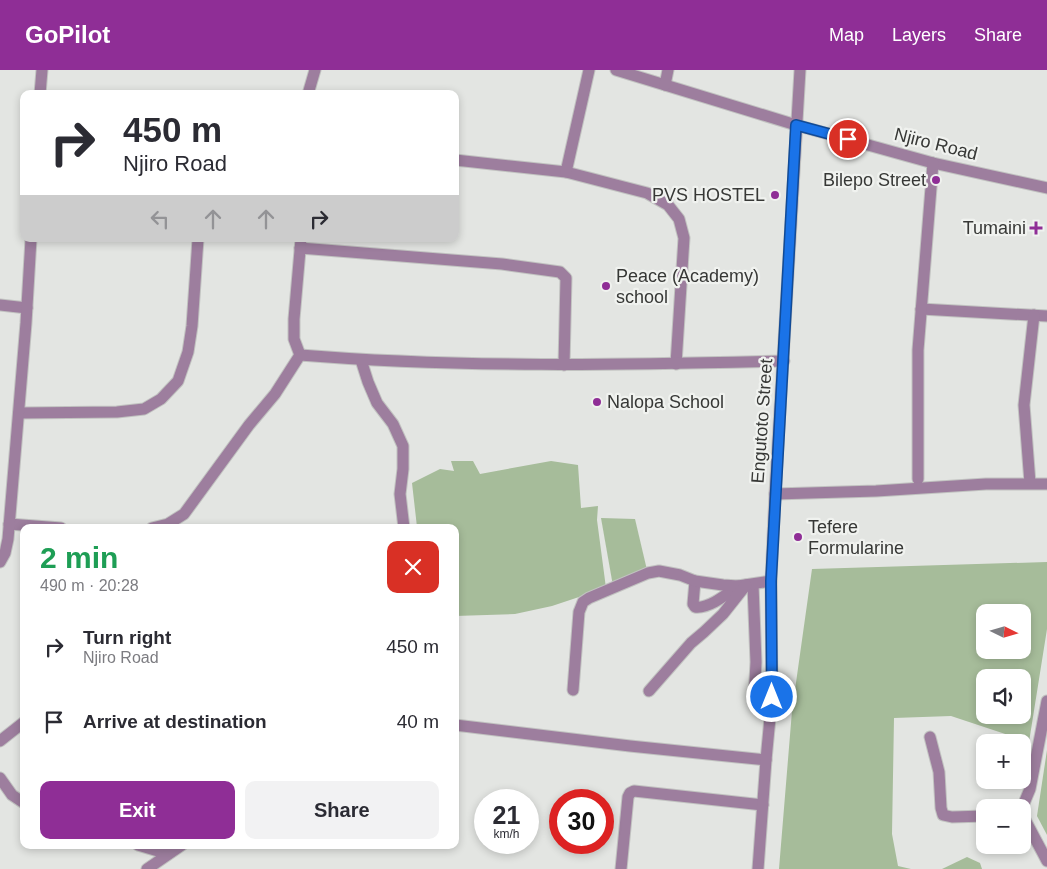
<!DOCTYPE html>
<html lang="en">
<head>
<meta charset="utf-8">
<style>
  body { margin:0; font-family:Helvetica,sans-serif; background:#f2f2f3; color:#2b2b33; height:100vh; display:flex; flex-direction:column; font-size:19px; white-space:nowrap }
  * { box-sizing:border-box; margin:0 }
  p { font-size:16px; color:#7c7c81 }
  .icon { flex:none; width:28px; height:28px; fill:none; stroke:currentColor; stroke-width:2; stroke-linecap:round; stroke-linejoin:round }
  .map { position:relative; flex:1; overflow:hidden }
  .sheet { position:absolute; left:20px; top:454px; width:439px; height:325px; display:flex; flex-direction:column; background:#fff; border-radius:10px; box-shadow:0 2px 8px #0003 }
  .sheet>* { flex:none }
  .top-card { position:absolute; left:20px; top:20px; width:439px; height:152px; border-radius:10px; box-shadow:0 2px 8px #0003; background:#fff; color:#2b2b33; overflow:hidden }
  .needle { width:32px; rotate:95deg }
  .tools { position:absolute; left:976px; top:534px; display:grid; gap:10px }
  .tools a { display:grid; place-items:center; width:55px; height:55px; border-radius:10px; background:#fff; box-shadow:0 2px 8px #0003; font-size:25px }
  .speed { position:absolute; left:474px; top:719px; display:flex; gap:10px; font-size:25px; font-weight:700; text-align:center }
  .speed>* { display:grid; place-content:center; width:65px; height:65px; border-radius:50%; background:#fff; box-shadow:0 2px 8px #0003; line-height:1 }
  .speed small { font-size:12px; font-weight:400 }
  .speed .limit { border:8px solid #d22; background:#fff; color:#111 }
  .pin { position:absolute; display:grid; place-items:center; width:42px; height:42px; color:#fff; margin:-21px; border:2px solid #fff; border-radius:50%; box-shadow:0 1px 5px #0007 }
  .me { position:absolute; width:55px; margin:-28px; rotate:0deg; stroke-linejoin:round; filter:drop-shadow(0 0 4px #0008) }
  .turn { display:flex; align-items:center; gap:18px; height:105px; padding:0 20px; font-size:22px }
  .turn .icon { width:65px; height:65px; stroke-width:2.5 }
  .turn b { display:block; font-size:35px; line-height:42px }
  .lanes { display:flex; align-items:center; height:48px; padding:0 20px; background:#0003; justify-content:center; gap:25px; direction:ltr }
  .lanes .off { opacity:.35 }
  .round { display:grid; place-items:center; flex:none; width:52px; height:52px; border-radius:10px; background:#f2f2f3 }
  .overview { display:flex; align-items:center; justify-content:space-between; height:85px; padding:0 20px }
  h1 { font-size:30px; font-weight:800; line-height:38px; color:#1e9e55 }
  .primary-button { display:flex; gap:10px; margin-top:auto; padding:10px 20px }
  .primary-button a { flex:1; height:58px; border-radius:10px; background:#8f2e96; color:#fff; font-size:20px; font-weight:800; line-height:58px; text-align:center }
  .primary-button a+a { background:#f2f2f3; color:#2b2b33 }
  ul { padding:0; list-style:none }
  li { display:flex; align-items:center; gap:15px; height:75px; padding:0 20px }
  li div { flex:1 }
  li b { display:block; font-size:19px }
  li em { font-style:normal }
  header { display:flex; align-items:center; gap:30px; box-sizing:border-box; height:70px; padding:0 25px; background:#8f2e96; color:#fff }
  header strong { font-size:24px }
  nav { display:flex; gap:28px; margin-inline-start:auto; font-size:18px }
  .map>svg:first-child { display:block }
  .green { fill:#a6bc9a; fill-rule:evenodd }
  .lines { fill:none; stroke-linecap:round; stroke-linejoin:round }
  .minor-casing { stroke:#c1c2c0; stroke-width:13 }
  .minor { stroke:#9d7e9e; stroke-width:11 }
  .route-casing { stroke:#114b97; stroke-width:12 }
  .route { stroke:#1a73e8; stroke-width:9 }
  .poi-dot { fill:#8f2e96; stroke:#f0f2ef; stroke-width:2 }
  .labels { text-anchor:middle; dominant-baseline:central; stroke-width:4.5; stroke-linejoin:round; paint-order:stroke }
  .street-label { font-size:18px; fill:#373836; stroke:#f0f2ef }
  .poi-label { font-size:18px; fill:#373836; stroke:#f0f2ef; text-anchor:end }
</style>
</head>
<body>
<header>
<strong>GoPilot</strong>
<nav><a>Map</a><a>Layers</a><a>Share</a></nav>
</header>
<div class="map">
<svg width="1047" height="799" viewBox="0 0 1047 799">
  <rect width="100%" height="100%" fill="#e3e5e2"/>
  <g class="green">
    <polygon points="451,391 473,391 480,404 551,391 578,395 581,438 598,436 597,450 606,518 552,536 515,544 455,546 455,458 417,457 412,413 440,399 454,401"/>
    <polygon points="601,448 635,449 647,500 613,516"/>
    <path d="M1047,492V559L1029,672L951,646L894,648L892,764L898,796L911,799H779L792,641L812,499ZM985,542H1022V580H985ZM985,608H1022V645H985Z"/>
    <polygon points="1047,680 1047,765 1037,746"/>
    <polygon points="967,787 980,793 982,799 942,799"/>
  </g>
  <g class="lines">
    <defs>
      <g id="minor">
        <polyline points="616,0 796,55 933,93 1047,118"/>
        <polyline points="665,15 668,0"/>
        <polyline points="40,24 42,0"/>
        <polyline points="308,24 315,0"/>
        <polyline points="455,90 566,102 647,123 668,135 679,149 684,168 676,294"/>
        <polyline points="566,102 589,0"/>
        <polyline points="300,178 502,194 560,202 566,208 564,295"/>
        <polyline points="0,235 27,238"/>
        <polyline points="921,239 1047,246"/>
        <polyline points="300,285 294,269 294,249 301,169"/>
        <polyline points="361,290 368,312 377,333 393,354 403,376 403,399 400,424 404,458"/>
        <polyline points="19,343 117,342 144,339 161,329 178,311 188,282 192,256 198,169"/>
        <polyline points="918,409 918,280 933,93"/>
        <polyline points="1030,413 1024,335 1034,245"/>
        <polyline points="775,424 876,421 986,414 1047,414"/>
        <polyline points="9,454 61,458"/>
        <path d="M152,458L168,454L184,444L249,355L275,324L300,285C461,298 622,295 784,291"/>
        <polyline points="0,492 5,483 8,469 26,253 31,169"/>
        <path d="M695,511L693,534L695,537C709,539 727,524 738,516"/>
        <polyline points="753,515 756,592 754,629"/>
        <polyline points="573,620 579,542 583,532 589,528 648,503 659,501 680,505 695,511 723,515 738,516 771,511"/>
        <polyline points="649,621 691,573 704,562 723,544 746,515"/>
        <polyline points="455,655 630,676 766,690"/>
        <polyline points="930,667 939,702 941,738 943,745 952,747 985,746"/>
        <polyline points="0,671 24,652"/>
        <polyline points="0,708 12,725 24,733"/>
        <polyline points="1022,738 1030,719 1047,631"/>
        <polyline points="1022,744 1047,791"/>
        <polyline points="138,775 168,784"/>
        <polyline points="147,799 182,775"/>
        <polyline points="621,799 628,727 630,723 634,721 763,735"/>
        <polyline points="758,799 766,690 772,627 771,511 775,424 800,0"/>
      </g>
    </defs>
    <use href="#minor" class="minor-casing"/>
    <use href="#minor" class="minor"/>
  </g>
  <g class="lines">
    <defs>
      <polyline id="route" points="772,627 771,511 796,55 848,69"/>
    </defs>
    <use href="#route" class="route-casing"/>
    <use href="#route" class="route"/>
  </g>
  <g class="poi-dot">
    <circle cx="936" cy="110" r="5"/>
    <circle cx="775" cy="125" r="5"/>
    <path d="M1033.5 150.5h5v5h5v5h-5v5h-5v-5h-5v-5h5z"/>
    <circle cx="606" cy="216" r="5"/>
    <circle cx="597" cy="332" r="5"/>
    <circle cx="798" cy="467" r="5"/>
  </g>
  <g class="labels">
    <g class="street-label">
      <text transform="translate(936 74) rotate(14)">Njiro Road</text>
      <text transform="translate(762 351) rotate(-86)">Engutoto Street</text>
    </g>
    <g class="poi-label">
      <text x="926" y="110">Bilepo Street</text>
      <text x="765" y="125">PVS HOSTEL</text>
      <text x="1026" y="158">Tumaini</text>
      <text x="616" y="206" text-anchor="start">Peace (Academy)<tspan x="616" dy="21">school</tspan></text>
      <text x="607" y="332" text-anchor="start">Nalopa School</text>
      <text x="808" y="457" text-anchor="start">Tefere<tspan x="808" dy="21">Formularine</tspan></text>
    </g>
  </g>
</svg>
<div class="tools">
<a><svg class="needle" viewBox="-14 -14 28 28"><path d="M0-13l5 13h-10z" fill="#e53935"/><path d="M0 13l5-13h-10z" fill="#7c7c81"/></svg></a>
<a><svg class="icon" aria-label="sound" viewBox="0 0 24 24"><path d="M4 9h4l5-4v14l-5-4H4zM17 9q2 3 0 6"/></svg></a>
<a>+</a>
<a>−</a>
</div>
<div class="speed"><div>21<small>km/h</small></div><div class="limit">30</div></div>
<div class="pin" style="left:848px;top:69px;background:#d93025"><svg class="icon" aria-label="arrive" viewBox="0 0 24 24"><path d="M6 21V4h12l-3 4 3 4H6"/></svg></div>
<svg class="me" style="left:772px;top:627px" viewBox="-20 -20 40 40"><circle r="17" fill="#1a73e8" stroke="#fff" stroke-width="3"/><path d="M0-11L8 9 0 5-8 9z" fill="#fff"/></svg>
<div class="top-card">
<div class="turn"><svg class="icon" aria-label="right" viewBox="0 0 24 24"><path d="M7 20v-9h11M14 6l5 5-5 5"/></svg><div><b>450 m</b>Njiro Road</div></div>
<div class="lanes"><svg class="icon off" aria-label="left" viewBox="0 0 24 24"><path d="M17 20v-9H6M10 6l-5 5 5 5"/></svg><svg class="icon off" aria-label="ahead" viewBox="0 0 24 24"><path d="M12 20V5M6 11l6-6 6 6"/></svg><svg class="icon off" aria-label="ahead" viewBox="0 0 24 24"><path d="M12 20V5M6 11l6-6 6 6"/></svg><svg class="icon" aria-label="right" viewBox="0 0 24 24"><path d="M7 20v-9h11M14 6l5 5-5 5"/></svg></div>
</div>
<section class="sheet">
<div class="overview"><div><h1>2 min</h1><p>490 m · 20:28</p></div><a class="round" style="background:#d93025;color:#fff"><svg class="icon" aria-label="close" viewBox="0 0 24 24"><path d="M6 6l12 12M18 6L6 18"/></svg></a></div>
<ul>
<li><svg class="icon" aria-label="right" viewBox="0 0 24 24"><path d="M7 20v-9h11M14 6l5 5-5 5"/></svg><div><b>Turn right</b><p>Njiro Road</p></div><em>450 m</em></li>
<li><svg class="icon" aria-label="arrive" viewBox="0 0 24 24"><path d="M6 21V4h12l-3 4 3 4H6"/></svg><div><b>Arrive at destination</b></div><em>40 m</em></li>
</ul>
<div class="primary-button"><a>Exit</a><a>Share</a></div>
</section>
</div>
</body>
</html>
